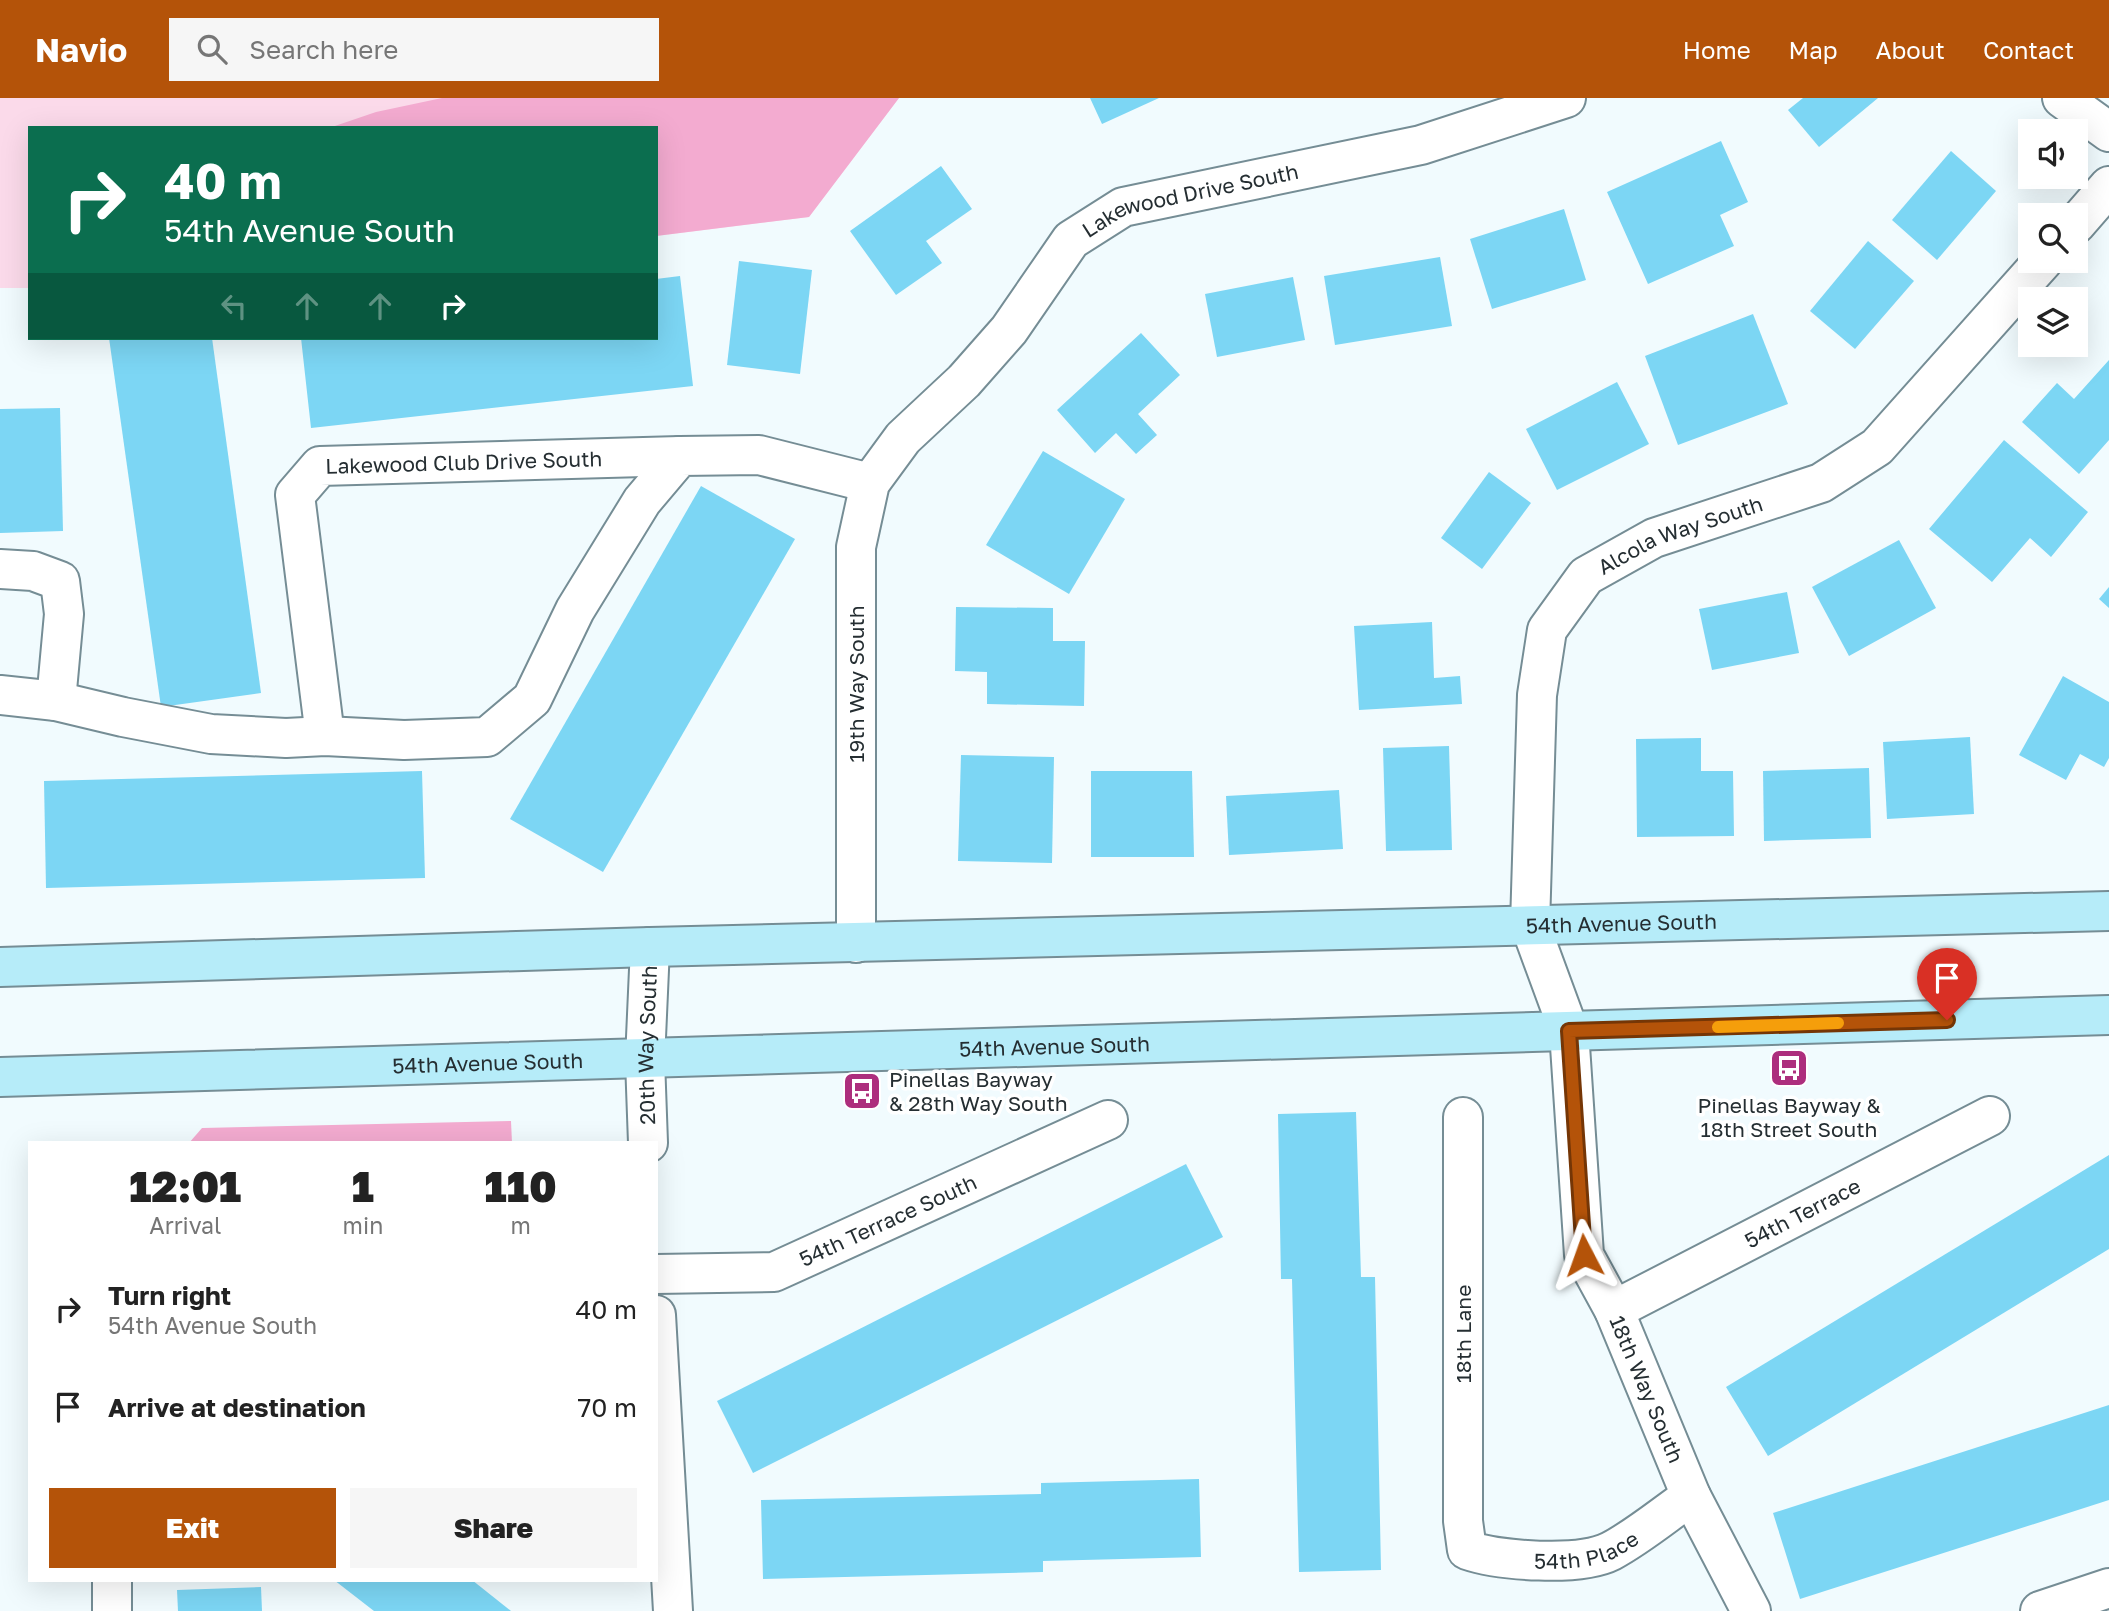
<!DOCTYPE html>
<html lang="en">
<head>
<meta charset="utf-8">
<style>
  body { margin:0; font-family:"Golos Text",sans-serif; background:#f6f6f6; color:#222; height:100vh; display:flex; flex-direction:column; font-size:26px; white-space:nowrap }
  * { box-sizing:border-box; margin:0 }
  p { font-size:23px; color:#767676 }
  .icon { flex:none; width:38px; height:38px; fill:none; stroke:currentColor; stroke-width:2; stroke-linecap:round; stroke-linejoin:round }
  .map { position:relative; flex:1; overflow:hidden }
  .sheet { position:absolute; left:28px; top:1043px; width:630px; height:441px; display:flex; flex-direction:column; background:#fff; border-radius:0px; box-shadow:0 7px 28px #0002 }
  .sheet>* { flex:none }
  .top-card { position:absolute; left:28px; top:28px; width:630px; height:214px; border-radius:0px; box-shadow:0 7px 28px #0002; background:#0b6e4f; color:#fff; overflow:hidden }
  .buttons { position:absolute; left:2018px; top:21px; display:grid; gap:14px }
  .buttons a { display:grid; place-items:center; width:70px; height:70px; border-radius:0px; background:#fff; box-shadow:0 7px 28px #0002; font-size:35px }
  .pin { position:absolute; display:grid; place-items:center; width:60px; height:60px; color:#fff; margin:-72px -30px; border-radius:50% 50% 50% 0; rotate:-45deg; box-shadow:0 0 7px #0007 }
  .pin .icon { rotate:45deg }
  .me { position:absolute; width:77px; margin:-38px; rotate:356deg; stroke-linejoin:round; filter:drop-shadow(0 0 5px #0008) }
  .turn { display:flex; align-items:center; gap:24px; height:147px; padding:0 21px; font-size:32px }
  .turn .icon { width:91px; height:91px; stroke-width:2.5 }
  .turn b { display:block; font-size:49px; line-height:60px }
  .lanes { display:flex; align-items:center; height:66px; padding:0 21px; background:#0003; justify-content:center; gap:35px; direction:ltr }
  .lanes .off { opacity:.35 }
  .eta { display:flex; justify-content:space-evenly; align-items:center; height:119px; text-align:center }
  .eta b { font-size:42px; font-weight:800; line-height:49px }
  .button { display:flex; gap:14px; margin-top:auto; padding:14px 21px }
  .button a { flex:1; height:80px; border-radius:0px; background:#b45309; color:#fff; font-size:28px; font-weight:800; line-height:80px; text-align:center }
  .button a+a { background:#f6f6f6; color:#222 }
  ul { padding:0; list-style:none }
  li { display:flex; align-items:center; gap:21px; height:98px; padding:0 21px }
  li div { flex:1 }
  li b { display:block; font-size:26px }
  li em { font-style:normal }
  header { display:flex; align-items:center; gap:42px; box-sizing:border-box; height:98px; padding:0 35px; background:#b45309; color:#fff }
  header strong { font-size:33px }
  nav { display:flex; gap:38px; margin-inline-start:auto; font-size:24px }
  .search { width:490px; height:63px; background:#f6f6f6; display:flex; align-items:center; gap:18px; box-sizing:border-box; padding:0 24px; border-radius:0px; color:#767676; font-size:26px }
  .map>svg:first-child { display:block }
  .green { fill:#fbdaea }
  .water { fill:#f3abd0 }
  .building { fill:#7cd6f4 }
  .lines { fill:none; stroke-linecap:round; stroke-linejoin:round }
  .street-casing { stroke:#758d95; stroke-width:42 }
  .secondary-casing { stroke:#758d95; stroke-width:42 }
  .street { stroke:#fff; stroke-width:38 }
  .secondary { stroke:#b6ecf9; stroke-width:38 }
  .route-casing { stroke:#753606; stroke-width:18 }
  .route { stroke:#b45309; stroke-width:12 }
  .slow { stroke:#f59e0b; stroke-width:12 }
  .labels { text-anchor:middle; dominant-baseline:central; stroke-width:7; stroke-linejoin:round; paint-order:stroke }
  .street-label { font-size:21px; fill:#252e32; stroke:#fff }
  .poi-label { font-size:21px; fill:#252e32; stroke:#fff; text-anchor:start }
</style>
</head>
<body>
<header>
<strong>Navio</strong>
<div class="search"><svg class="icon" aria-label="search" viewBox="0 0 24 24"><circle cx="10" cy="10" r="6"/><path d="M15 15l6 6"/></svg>Search here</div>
<nav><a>Home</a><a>Map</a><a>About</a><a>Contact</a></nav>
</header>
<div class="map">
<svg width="2109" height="1513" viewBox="0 0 2109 1513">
  <rect width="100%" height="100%" fill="#f1fbfe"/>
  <polygon class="green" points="0,0 899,0 809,119 656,138 656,30 30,30 30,190 0,190"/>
  <g class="water">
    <polygon points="442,0 899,0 809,119 656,138 656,30 329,30 376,14"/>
    <polygon points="511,1023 512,1045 189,1045 202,1030"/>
  </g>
  <g class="building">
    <polygon points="1090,0 1159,0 1102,26"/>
    <polygon points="1803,0 1878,0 1819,49 1788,12"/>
    <polygon points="1721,43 1748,104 1720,117 1734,148 1648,186 1607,94"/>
    <polygon points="1951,53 1996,93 1937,162 1892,122"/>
    <polygon points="941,68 972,111 926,143 942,165 896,197 850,133"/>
    <polygon points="1564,111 1586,182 1492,211 1470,141"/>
    <polygon points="1868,143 1914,183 1855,251 1810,213"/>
    <polygon points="1440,159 1452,228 1335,247 1324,178"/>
    <polygon points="739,163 812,172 800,276 727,267"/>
    <polygon points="680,178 693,288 311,330 301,240 656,240 656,181"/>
    <polygon points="1293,179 1305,242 1217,259 1205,196"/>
    <polygon points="1753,216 1788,306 1678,347 1645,258"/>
    <polygon points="1141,235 1180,277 1138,316 1157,337 1136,356 1116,335 1095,355 1057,312"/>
    <polygon points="109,240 212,240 261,595 161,609"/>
    <polygon points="2109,262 2109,342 2079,376 2022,324 2057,285 2074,301"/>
    <polygon points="1617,284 1649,346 1557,392 1526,331"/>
    <polygon points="60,310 63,433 0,435 0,311"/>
    <polygon points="2004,342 2088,414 2051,459 2030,440 1992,484 1929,431"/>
    <polygon points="1043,353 1125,401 1069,496 986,447"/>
    <polygon points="1489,374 1531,405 1482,471 1441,440"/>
    <polygon points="701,388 795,441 603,774 510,721"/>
    <polygon points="1899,442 1936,510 1849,558 1812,489"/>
    <polygon points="2109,489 2109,510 2099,501"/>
    <polygon points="1787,494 1799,555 1712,572 1699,511"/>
    <polygon points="956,509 1053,510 1053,543 1085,543 1084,608 987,606 987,574 955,573"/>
    <polygon points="1432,524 1434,580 1460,578 1462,606 1359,612 1354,528"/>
    <polygon points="2063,578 2109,604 2109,660 2104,669 2080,656 2066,682 2019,657"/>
    <polygon points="1970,639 1974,716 1887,721 1883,644"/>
    <polygon points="1701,640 1701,673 1733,673 1734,738 1637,739 1636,641"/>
    <polygon points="1449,648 1452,752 1386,753 1383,650"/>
    <polygon points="961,657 1054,659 1052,765 958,763"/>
    <polygon points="1869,670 1871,740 1764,743 1763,673"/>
    <polygon points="422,673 425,780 46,790 44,683"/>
    <polygon points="1091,673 1192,673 1194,759 1091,759"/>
    <polygon points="1339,692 1343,751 1229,757 1226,698"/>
    <polygon points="1356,1014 1361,1179 1375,1179 1381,1472 1299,1474 1292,1181 1281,1181 1278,1016"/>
    <polygon points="2109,1057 2109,1151 1768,1358 1726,1289"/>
    <polygon points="1186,1066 1223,1139 753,1375 717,1303"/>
    <polygon points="2109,1307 2109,1402 1800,1501 1773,1415"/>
    <polygon points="1199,1381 1201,1459 1043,1463 1043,1474 763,1481 761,1402 1041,1396 1041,1385"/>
    <polygon points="334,1482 472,1482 511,1513 374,1513"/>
    <polygon points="261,1489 262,1513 178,1513 177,1492"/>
  </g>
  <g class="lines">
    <defs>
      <g id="street">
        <polyline points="2062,0 2109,34"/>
        <polyline points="2076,126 2109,88"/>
        <polyline points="0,471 33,473 60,483 64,516 56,603"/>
        <polyline points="0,597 56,603 123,619 211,636 286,640 325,638 404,642 487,639 532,601 575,512 642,403 680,358 759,357 870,385"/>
        <path id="s1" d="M325,638L295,397L320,368L680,358"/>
        <path id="s2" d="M856,845V449L870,385L903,340L964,283L1009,232L1071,142L1123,109L1421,47L1566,0"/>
        <path id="s3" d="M1463,1019V1423L1467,1452C1499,1463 1580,1469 1611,1453C1639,1438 1665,1416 1691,1398"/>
        <path id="s4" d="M648,1045L645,962L650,849"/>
        <path id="s5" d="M656,1176L774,1174L1108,1022"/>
        <path id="s6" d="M1614,1212L1990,1018"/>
        <polyline points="656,1217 673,1513"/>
        <polyline points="112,1482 112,1513"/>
        <path id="s7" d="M1751,1513L1691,1398L1614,1212L1584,1157L1569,933L1530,827L1537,597L1547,532L1586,478L1654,440L1821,385L1877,349L2043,163"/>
        <polyline points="2040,1513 2109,1490"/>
      </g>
      <g id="secondary">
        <path id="s8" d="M0,869L650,849L2109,813"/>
        <path id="s9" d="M0,979L2109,917"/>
      </g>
    </defs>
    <use href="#street" class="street-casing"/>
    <use href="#secondary" class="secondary-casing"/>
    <use href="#street" class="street"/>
    <use href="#secondary" class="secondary"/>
  </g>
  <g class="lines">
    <defs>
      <polyline id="route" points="1584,1157 1569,933 1947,922"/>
    </defs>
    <use href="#route" class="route-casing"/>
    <use href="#route" class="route"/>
    <polyline class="slow" points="1718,929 1838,925"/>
  </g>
  <defs>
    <symbol id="bus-square" viewBox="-11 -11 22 22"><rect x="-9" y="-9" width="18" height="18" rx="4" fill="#ad2e7d" stroke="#fff"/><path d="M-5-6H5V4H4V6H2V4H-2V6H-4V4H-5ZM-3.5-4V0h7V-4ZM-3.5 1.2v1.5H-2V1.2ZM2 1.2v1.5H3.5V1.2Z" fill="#fff"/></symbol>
  </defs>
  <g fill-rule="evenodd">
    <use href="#bus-square" x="1767" y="948" width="44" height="44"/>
    <use href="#bus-square" x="840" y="971" width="44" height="44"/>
  </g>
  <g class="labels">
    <g class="street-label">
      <text stroke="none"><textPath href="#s2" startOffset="906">Lakewood Drive South</textPath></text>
      <text stroke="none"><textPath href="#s1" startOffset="425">Lakewood Club Drive South</textPath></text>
      <text stroke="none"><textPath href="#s7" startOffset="1197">Alcola Way South</textPath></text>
      <text transform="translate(856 586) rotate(-90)">19th Way South</text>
      <text stroke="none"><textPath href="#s8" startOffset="1622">54th Avenue South</textPath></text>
      <text stroke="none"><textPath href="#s4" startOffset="98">20th Way South</textPath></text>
      <text stroke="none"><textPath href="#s9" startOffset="1055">54th Avenue South</textPath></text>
      <text stroke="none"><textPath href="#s9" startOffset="488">54th Avenue South</textPath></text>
      <text stroke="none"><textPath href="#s6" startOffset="212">54th Terrace</textPath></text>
      <text stroke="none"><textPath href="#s5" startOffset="243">54th Terrace South</textPath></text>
      <text transform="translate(1463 1236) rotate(-90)">18th Lane</text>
      <text transform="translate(1647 1291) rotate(67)">18th Way South</text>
      <text stroke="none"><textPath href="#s3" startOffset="555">54th Place</textPath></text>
    </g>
    <g class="poi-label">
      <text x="889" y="981">Pinellas Bayway<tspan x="889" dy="24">&amp; 28th Way South</tspan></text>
      <text x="1789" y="1007" text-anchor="middle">Pinellas Bayway &amp;<tspan x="1789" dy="24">18th Street South</tspan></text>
    </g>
  </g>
</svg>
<div class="buttons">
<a><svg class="icon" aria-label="sound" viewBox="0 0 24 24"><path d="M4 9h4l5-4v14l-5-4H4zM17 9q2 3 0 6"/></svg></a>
<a><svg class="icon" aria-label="search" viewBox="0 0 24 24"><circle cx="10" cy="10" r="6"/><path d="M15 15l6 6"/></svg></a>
<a><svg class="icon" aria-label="layers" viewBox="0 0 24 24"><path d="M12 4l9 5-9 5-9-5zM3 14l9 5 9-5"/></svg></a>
</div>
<div class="pin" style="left:1947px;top:922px;background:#d93025"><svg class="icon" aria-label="arrive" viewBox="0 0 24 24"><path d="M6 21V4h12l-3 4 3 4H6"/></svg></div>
<svg class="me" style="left:1584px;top:1157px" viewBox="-20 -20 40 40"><path d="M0-17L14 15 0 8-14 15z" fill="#b45309" stroke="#fff" stroke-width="4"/></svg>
<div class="top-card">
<div class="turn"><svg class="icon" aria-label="right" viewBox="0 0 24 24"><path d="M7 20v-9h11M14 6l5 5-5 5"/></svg><div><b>40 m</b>54th Avenue South</div></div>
<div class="lanes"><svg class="icon off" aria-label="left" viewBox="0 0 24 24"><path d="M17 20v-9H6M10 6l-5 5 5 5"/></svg><svg class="icon off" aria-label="ahead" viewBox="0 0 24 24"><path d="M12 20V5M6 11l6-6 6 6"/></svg><svg class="icon off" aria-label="ahead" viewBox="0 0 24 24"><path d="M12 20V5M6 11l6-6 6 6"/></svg><svg class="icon" aria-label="right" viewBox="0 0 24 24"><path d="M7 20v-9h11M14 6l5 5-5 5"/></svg></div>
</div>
<section class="sheet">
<div class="eta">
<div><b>12:01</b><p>Arrival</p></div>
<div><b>1</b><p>min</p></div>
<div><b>110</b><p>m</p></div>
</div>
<ul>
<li><svg class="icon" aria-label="right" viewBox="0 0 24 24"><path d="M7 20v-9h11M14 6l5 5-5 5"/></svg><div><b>Turn right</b><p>54th Avenue South</p></div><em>40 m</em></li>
<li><svg class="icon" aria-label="arrive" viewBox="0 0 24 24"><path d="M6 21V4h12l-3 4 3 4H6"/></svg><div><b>Arrive at destination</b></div><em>70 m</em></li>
</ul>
<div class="button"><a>Exit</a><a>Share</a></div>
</section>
</div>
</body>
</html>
